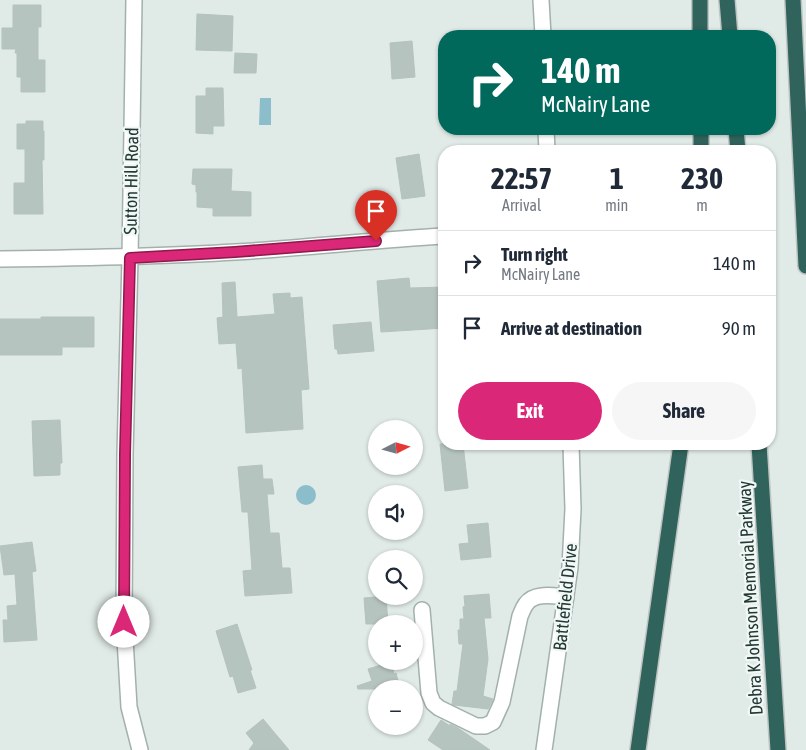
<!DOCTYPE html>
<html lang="en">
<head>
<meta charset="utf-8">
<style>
  body { margin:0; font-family:"Asap Condensed",sans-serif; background:#f6f6f7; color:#1f2937; height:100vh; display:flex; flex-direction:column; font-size:19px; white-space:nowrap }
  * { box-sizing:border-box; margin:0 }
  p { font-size:16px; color:#747a83 }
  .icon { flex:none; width:28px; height:28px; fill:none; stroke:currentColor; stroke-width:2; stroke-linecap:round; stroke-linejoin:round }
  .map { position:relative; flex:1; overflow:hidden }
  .drawer { position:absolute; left:438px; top:145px; width:338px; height:305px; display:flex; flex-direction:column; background:#fff; border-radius:20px; box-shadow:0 1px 4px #0004 }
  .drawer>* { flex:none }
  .top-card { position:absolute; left:438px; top:30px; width:338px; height:105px; border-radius:20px; box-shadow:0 1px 4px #0004; background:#00695c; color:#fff; overflow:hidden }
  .needle { width:32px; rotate:84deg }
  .controls { position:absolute; left:368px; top:420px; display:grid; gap:10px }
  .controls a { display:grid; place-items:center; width:55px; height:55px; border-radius:50%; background:#fff; box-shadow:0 1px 4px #0004; font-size:25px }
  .pin { position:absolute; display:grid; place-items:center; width:42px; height:42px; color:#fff; margin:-51px -21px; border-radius:50% 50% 50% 0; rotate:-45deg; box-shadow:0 0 5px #0007 }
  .pin .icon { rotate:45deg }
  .me { position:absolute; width:55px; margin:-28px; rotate:0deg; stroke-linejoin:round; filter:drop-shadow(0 0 4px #0008) }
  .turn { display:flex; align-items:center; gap:18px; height:105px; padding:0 20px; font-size:22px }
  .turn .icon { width:65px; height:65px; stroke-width:2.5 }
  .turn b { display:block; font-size:35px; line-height:42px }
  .eta { display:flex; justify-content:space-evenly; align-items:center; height:85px; text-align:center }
  .eta b { font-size:30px; font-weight:700; line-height:35px }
  .primary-button { display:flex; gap:10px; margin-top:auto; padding:10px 20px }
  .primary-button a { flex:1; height:58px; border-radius:30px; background:#db2777; color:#fff; font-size:20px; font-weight:700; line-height:58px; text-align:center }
  .primary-button a+a { background:#f6f6f7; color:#1f2937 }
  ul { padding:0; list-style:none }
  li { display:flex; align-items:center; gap:15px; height:65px; padding:0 20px; border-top:1px solid #e0e1e3 }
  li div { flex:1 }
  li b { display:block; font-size:19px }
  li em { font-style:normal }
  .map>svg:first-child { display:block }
  .water { fill:#8cbdcb }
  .building { fill:#b6c4bf; stroke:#b3c3bd }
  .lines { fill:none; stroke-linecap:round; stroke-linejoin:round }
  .minor-casing { stroke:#a3b1ad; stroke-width:18 }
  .highway-casing { stroke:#bdc4c2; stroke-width:18 }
  .minor { stroke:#fff; stroke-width:15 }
  .highway { stroke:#30635c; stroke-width:15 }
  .route-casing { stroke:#8e194d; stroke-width:12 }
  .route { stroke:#db2777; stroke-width:9 }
  .labels { text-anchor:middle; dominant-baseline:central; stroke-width:4.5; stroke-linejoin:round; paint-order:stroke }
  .street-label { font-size:18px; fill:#223934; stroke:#f0f7f4 }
</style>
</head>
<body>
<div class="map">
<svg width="806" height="750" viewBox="0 0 806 750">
  <rect width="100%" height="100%" fill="#e0eae6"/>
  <g class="water">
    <polygon points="260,98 271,98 271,125 259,125"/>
    <circle cx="306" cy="495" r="10"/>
  </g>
  <g class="building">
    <polygon points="13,5 41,5 41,27 38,27 38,60 45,60 45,92 21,92 21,77 17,77 17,53 15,53 16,49 2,49 2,28 13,28"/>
    <polygon points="197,14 233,16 232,51 196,50"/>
    <polygon points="412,41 415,77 392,79 390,43"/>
    <polygon points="235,53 257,54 256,73 234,73"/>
    <polygon points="206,88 223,88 224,126 213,126 213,134 196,133 196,96 206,96"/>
    <polygon points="26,121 43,121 43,131 44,131 44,160 42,160 43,214 14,214 14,183 25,183 25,149 17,149 17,124 26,124"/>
    <polygon points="419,154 425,196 402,199 396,158"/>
    <polygon points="193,169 232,169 231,191 251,192 251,216 213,216 213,208 197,207 197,192 196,192 196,185 192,184"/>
    <polygon points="409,278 410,288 444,287 444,328 381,332 377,281"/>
    <polygon points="235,282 237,317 275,314 273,294 290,293 290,298 302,297 309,389 301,390 303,429 246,433 242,368 238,369 236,343 219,344 217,318 223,317 222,283"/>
    <polygon points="41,317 94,317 94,347 62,347 62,355 0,355 0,319 41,319"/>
    <polygon points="371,322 374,351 338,354 337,349 335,349 333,325"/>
    <polygon points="60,420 62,463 60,463 60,475 34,476 32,421"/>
    <polygon points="440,444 463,444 468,488 445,491"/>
    <polygon points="262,465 263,479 272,479 274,494 267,494 270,533 279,533 282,568 290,568 292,593 245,596 243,571 252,570 248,512 242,512 238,467"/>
    <polygon points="488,523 491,557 461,560 459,544 469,543 467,525"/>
    <polygon points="32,542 36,571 32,572 37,640 4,642 3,620 8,620 7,606 17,605 15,574 4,575 0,546"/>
    <polygon points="489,594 491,618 484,618 488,659 483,696 493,699 488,709 454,705 452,704 454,691 457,691 463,644 459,644 458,630 460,630 460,619 464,619 463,607 465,606 464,596"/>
    <polygon points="386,596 388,624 366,624 364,598"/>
    <polygon points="237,624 252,670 250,670 256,688 238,693 233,676 230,677 216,631"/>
    <polygon points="391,662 394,674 396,673 400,689 358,689 357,686 372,681 368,669"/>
    <polygon points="263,719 289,750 249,750 254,743 246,733"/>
    <polygon points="441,720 450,726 450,724 458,728 490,750 443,750 428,740"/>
  </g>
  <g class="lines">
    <defs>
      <g id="minor">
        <polyline points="134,0 130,258 125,454 124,622 129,707 140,750"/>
        <polyline points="541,0 543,36"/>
        <polyline points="546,129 547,151"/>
        <path d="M0,259C79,258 157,257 235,252C305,248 374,240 444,236"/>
        <path d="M422,610L429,693L433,703L439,708L476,726H485L493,722L502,702L520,616C522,612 523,608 526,604C534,592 554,596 566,597"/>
        <polyline points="544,750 570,567 573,509 571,444"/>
      </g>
      <g id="highway">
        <polyline points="700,0 700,36"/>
        <polyline points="727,0 730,36"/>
        <polyline points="793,0 806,266"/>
        <polyline points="736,129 738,151"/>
        <polyline points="701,151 701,129"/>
        <polyline points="759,444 778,750"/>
        <polyline points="638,750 681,444"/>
      </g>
    </defs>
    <use href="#minor" class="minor-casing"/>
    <use href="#highway" class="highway-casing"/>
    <use href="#minor" class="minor"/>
    <use href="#highway" class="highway"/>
  </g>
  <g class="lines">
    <defs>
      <polyline id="route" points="124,622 125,454 130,258 235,252 376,241"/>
    </defs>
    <use href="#route" class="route-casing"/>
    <use href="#route" class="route"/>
  </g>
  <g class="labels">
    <g class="street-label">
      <text transform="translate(131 181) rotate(-89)">Sutton Hill Road</text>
      <text transform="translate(565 597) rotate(-84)">Battlefield Drive</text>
      <text transform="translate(750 598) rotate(-93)">Debra K Johnson Memorial Parkway</text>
    </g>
  </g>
</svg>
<div class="controls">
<a><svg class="needle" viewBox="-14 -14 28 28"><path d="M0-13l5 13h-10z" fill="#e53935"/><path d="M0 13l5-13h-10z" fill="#747a83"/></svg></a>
<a><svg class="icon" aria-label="sound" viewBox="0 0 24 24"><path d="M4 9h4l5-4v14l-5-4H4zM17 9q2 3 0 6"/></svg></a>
<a><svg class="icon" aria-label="search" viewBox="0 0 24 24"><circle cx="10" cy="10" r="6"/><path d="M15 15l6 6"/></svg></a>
<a>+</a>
<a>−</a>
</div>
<div class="pin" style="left:376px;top:241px;background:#d93025"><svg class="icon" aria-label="arrive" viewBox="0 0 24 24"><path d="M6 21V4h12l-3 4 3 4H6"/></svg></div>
<svg class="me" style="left:124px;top:622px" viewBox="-20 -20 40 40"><circle r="19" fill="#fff"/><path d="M0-13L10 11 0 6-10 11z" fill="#db2777"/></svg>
<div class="top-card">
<div class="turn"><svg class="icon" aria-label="right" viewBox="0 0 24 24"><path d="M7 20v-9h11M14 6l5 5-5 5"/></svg><div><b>140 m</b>McNairy Lane</div></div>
</div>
<section class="drawer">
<div class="eta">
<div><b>22:57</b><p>Arrival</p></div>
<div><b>1</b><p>min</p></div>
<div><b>230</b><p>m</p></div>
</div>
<ul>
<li><svg class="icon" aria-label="right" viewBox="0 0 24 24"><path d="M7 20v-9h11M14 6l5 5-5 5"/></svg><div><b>Turn right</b><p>McNairy Lane</p></div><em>140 m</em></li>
<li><svg class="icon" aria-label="arrive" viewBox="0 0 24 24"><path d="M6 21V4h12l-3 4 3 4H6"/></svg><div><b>Arrive at destination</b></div><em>90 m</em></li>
</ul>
<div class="primary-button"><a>Exit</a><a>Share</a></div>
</section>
</div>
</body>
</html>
